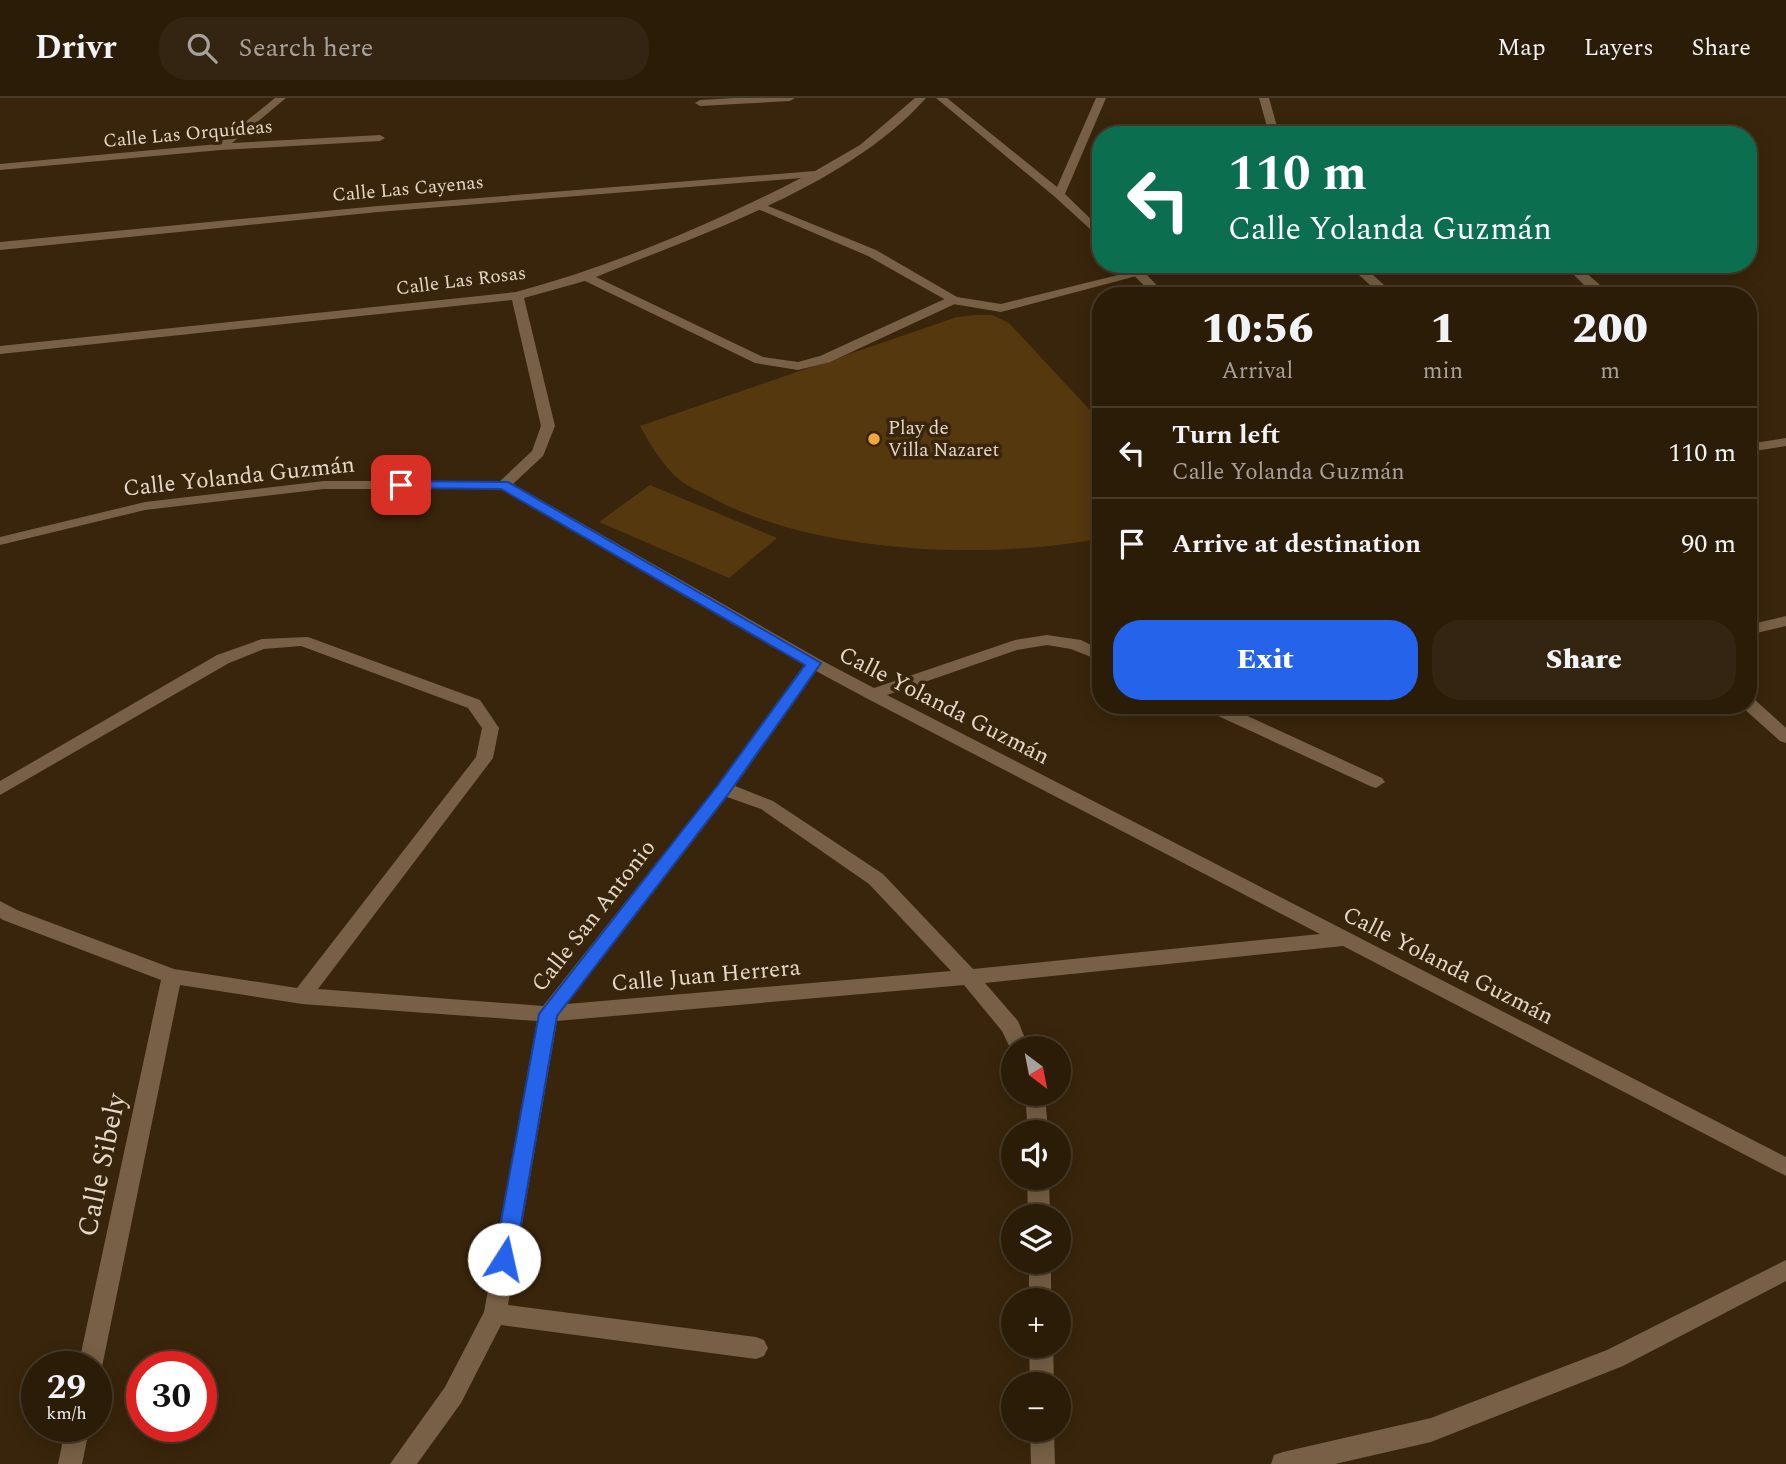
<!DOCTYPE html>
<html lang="en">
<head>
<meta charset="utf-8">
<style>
  body { margin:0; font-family:Spectral,serif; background:#332512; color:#f1f3f6; height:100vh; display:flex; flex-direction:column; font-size:26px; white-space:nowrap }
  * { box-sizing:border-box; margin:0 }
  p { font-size:23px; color:#a6a19c }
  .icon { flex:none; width:38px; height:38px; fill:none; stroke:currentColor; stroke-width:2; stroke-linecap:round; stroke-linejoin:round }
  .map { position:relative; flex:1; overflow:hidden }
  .drawer { position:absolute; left:1092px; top:189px; width:665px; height:427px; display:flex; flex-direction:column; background:#2b1c08; border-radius:28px; box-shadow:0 4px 18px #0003,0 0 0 2px #473a29 }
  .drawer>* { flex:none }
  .banner { position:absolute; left:1092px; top:28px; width:665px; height:147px; border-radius:28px; box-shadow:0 4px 18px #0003,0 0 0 2px #473a29; background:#0b6e4f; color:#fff; overflow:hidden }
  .needle { width:46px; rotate:148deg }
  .controls { position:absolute; left:1001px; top:938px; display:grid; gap:14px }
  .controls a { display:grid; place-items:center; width:70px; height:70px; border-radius:50%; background:#2b1c08; box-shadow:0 4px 18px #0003,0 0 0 2px #473a29; font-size:35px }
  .speed { position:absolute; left:21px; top:1253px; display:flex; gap:14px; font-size:35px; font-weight:700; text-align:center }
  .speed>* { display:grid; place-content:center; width:91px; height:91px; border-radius:50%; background:#2b1c08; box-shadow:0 4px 18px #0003,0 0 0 2px #473a29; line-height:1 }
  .speed small { font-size:18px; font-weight:400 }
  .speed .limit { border:10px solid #d22; background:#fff; color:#111 }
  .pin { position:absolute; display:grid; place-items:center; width:60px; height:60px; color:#fff; margin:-30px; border-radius:14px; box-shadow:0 4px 10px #0006 }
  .me { position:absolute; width:77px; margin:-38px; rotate:10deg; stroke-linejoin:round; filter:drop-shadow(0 0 5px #0008) }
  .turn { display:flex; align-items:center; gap:24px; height:147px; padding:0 21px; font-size:32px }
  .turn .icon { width:91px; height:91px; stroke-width:2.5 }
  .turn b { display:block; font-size:49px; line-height:60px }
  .eta { display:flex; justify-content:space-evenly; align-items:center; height:119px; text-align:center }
  .eta b { font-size:42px; font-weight:800; line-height:49px }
  .action { display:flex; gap:14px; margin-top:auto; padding:14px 21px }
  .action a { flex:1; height:80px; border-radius:28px; background:#2563eb; color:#fff; font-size:28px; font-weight:800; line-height:80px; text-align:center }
  .action a+a { background:#332512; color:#f1f3f6 }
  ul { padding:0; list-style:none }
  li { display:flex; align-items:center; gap:21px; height:91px; padding:0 21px; border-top:2px solid #473a29 }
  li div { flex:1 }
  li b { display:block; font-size:26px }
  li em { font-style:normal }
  header { display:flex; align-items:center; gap:42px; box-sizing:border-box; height:98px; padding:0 35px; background:#2b1c08; border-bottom:2px solid #473a29 }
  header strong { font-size:33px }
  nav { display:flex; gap:38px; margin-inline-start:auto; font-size:24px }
  .search { width:490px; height:63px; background:#332512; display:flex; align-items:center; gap:18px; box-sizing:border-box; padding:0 24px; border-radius:28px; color:#a6a19c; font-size:26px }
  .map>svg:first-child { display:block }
  .green { fill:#56380f }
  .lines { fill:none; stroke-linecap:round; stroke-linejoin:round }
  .service { fill:#776045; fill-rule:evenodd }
  .minor { fill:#776045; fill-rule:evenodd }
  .route { fill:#2563eb; stroke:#184099; stroke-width:2 }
  .poi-dot { fill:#f1a640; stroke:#39250b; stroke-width:2.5 }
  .labels { text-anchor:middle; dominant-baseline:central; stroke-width:7; stroke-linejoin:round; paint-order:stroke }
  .far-street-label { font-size:19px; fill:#e5d7c9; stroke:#39250b }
  .far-poi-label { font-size:19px; fill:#e5d7c9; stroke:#39250b; text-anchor:start }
  .street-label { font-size:23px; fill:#e5d7c9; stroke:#39250b }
  .near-street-label { font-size:28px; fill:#e5d7c9; stroke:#39250b }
</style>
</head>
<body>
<header>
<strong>Drivr</strong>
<div class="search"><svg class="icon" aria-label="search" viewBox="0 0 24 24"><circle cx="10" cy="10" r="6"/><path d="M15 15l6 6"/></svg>Search here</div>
<nav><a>Map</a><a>Layers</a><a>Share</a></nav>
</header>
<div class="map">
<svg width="1786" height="1366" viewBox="0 0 1786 1366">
  <rect width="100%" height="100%" fill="#39250b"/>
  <g class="green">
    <path d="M974,217H992L1009,225L1101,324V440C988,463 817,455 714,401C704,395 690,390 681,383C663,368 651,348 640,328L957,219Z"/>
    <polygon points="650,387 777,440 729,480 599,424"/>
  </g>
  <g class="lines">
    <polygon class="service" points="753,105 761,105 876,152 957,199 1001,206 1138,172 1144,176 1001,214 953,206 868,158 753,109"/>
    <g class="minor">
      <polygon points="275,0 286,0 232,45 380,37 385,40 380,43 221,52 0,72 0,66 218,46"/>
      <polygon points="734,0 795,0 790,3 700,8 695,5 700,2"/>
      <path d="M915,0H926C848,88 703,135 596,179L763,259L798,264L820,258L949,199H957V205L830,264L798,272L755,265L585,183L524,200L555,328L543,358L513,386L819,561L874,590L1015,542L1047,537L1081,542L1101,552V563L1071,551L1047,547L1017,552L887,597L1786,1059V1078L1343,848L985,885L1018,923L1029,950H1013V956L1002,933L964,887L557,923L508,1207L756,1239L764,1242L768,1250L764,1258L756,1261L501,1227L461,1305L417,1366H390L445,1289L484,1214L537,923L302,906L180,887L102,1269L96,1278V1269H78L161,882L3,822L0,820V803L17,812L174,871L297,890L476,659L482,630L468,610L301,548L264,551L229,565L0,697V683L217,557L262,541L308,539L480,602L499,630L493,660L318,891L543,908L718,687L804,567L501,391H324L145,412L0,447V439L145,404L324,383H500L532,353L541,328L512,202L0,256V248L516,194C615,167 710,127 801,80L378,114L0,152V144L378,108L815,73L860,47ZM816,573L866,600L1320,836L973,871L883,776L773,703L735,688ZM727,699L761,711L869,786L951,873L567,906Z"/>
      <polygon points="936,0 947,0 1057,89 1096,0 1106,0 1065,96 1101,131 1101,141 1055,99"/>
      <polygon points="1259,0 1269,0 1276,25 1275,37 1265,37 1266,25"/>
      <polygon points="1123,166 1136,166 1141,171 1156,166 1175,166 1147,177 1167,198 1154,198"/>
      <polygon points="1347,166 1361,166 1396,198 1382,198"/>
      <polygon points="1563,166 1576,166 1599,186 1607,198 1595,198"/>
      <polygon points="1786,340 1786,348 1748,354 1748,346"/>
      <polygon points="1786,518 1786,528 1748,537 1748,527"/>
      <polygon points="1748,600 1754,601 1786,630 1786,645 1780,643 1742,609 1748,607"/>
      <polygon points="1201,607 1224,607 1382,680 1385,684 1376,690 1370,688 1203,611"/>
      <polygon points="1025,996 1045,996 1048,1034 1028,1034"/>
      <polygon points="1027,1080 1049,1080 1050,1118 1028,1118"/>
      <polygon points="1786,1162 1786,1183 1623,1268 1431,1344 1335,1366 1271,1366 1274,1357 1283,1354 1431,1320 1607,1252"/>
      <rect x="1029" y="1164" width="22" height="38"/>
      <polygon points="1029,1248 1053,1248 1054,1286 1030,1286"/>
      <polygon points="66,1328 90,1328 82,1366 58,1366"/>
      <polygon points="1030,1332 1054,1332 1055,1366 1031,1366"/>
    </g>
  </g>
  <polygon class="route" points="401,383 508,384 821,565 729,695 557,918 515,1161 512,1168 504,1171 497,1168 494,1161 539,916 718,687 805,567 501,391 396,390 394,387"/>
  <circle class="poi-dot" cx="874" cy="341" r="7"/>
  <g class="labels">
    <g class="far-street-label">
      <text transform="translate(188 36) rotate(-5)">Calle Las Orquídeas</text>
      <text transform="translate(408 91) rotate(-5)">Calle Las Cayenas</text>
      <text transform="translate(461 183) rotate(-7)">Calle Las Rosas</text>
    </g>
    <g class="far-poi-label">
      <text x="888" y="330">Play de<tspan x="888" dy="22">Villa Nazaret</tspan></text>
    </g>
    <g class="street-label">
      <text transform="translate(239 379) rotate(-6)">Calle Yolanda Guzmán</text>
      <text transform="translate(944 608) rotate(27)">Calle Yolanda Guzmán</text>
      <text transform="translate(594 818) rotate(-52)">Calle San Antonio</text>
      <text transform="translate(1448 868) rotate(27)">Calle Yolanda Guzmán</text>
      <text transform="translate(706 878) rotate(-5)">Calle Juan Herrera</text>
    </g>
    <g class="near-street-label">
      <text transform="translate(102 1067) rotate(-78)">Calle Sibely</text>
    </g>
  </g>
</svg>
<div class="controls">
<a><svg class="needle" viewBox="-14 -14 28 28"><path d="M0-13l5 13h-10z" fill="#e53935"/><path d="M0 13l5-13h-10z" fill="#a6a19c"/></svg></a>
<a><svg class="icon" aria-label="sound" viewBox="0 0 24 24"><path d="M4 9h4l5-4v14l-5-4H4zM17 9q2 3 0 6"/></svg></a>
<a><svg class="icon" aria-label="layers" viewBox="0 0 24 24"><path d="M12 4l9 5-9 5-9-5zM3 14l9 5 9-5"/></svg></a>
<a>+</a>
<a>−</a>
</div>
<div class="speed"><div>29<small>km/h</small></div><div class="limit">30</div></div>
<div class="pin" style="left:401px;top:387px;background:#d93025"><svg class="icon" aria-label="arrive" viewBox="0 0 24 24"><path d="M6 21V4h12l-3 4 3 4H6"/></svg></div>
<svg class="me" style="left:504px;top:1161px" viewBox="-20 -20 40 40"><circle r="19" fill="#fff"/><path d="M0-13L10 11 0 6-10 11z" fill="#2563eb"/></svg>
<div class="banner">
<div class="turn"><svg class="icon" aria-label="left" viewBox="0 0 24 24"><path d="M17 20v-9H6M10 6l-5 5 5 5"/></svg><div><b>110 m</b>Calle Yolanda Guzmán</div></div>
</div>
<section class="drawer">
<div class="eta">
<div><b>10:56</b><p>Arrival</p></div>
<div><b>1</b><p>min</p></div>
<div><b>200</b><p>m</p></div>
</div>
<ul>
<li><svg class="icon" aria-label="left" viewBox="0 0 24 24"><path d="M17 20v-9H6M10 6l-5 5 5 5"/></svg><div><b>Turn left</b><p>Calle Yolanda Guzmán</p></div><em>110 m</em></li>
<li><svg class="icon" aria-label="arrive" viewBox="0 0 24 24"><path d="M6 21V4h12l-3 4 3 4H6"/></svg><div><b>Arrive at destination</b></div><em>90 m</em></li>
</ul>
<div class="action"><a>Exit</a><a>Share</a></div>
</section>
</div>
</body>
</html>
